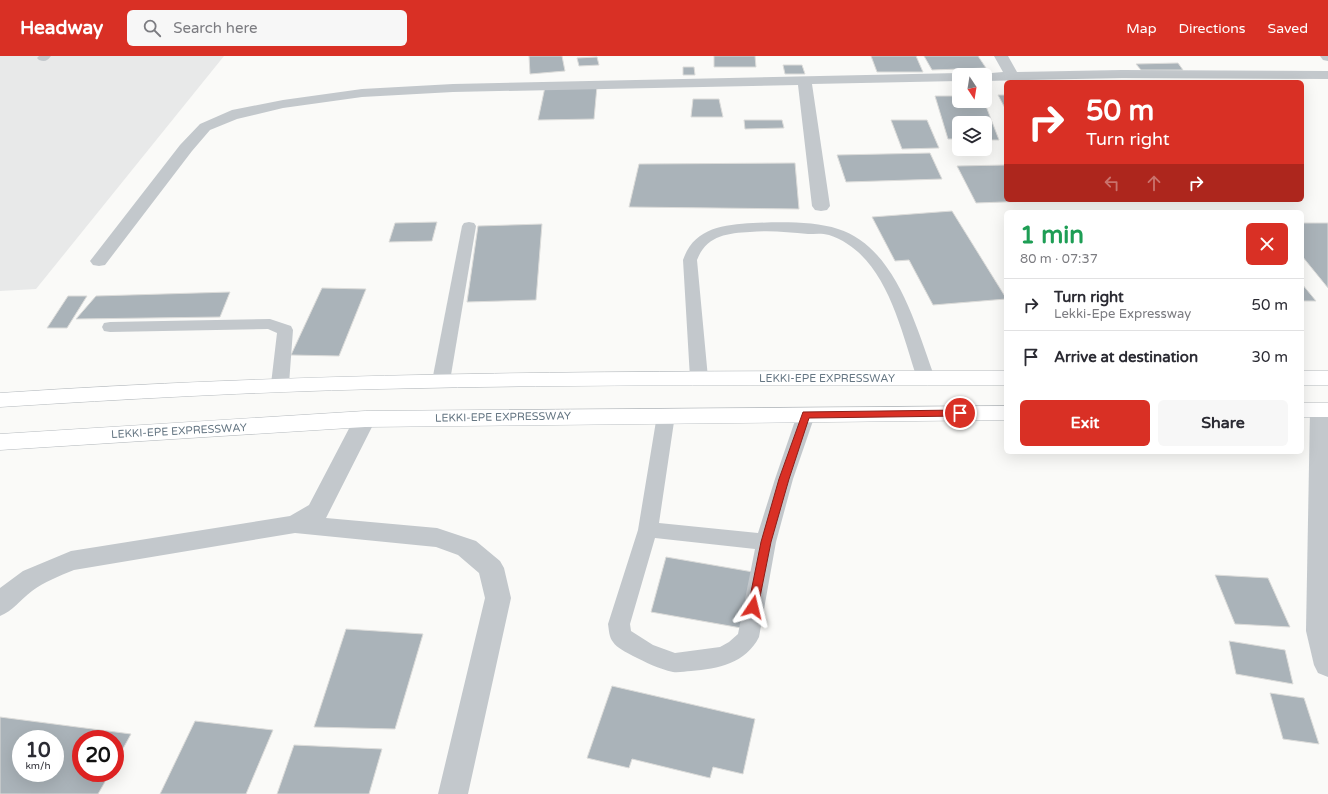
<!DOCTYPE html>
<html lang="en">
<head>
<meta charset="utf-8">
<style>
  body { margin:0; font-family:"Varela Round",sans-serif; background:#f7f7f7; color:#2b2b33; height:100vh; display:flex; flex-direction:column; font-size:15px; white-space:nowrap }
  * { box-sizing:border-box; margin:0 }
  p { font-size:13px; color:#7c7c81 }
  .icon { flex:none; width:22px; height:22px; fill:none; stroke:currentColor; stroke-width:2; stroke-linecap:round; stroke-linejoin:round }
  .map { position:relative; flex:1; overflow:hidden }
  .drawer { position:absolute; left:1004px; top:154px; width:300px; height:244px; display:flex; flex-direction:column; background:#fff; border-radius:6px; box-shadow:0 4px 16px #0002 }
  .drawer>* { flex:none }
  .hud { position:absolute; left:1004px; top:24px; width:300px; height:122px; border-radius:6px; box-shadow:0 4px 16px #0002; background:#d93025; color:#fff; overflow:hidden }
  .needle { width:26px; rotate:168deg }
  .buttons { position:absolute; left:952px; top:12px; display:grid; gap:8px }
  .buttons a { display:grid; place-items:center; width:40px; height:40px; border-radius:6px; background:#fff; box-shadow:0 4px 16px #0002; font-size:20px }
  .speed { position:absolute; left:12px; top:674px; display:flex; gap:8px; font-size:20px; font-weight:700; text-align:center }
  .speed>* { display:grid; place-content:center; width:52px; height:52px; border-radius:50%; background:#fff; box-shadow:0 4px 16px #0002; line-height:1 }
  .speed small { font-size:10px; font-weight:400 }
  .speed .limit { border:6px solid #d22; background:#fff; color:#111 }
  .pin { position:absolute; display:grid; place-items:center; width:34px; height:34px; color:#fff; margin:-17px; border:2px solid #fff; border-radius:50%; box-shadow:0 1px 4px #0007 }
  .me { position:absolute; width:44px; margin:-22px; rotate:10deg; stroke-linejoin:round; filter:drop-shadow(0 0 3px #0008) }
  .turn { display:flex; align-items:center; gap:14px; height:84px; padding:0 16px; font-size:18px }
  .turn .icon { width:52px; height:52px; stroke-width:2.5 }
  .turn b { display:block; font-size:28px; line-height:34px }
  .lanes { display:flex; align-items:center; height:38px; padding:0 16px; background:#0003; justify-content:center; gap:20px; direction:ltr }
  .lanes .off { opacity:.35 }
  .round { display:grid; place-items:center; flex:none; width:42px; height:42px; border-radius:6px; background:#f7f7f7 }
  .overview { display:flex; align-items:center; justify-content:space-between; height:68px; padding:0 16px }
  h1 { font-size:24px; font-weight:700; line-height:30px; color:#1e9e55 }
  .button { display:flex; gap:8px; margin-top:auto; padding:8px 16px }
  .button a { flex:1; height:46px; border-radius:6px; background:#d93025; color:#fff; font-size:16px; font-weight:700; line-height:46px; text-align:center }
  .button a+a { background:#f7f7f7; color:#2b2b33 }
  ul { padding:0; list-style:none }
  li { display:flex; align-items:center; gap:12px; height:52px; padding:0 16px; border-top:1px solid #e1e1e2 }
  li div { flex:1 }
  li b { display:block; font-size:15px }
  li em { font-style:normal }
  header { display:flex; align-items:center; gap:24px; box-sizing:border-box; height:56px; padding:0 20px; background:#d93025; color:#fff }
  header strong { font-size:19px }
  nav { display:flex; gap:22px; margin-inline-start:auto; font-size:14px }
  .search { width:280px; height:36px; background:#f7f7f7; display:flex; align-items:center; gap:10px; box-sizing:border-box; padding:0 14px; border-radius:6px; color:#7c7c81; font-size:15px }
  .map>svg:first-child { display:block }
  .built { fill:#e8e9e9 }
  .building { fill:#aab3b9; stroke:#dcdcda; fill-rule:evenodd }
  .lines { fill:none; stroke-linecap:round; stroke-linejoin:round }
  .trunk-casing { stroke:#b4b9bd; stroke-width:1 }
  .service { fill:#c3c8cc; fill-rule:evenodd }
  .minor { fill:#c3c8cc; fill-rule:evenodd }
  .trunk { fill:#fff; fill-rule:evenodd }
  .route { fill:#d93025; stroke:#8d1f18 }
  .labels { text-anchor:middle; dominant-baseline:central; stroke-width:4; stroke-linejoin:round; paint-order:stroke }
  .street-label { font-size:11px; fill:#657683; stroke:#fff }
</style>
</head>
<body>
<header>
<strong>Headway</strong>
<div class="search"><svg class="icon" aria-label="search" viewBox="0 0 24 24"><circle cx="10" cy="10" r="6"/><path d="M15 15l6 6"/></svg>Search here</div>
<nav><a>Map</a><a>Directions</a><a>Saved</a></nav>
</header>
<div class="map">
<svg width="1328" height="738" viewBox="0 0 1328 738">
  <rect width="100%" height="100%" fill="#fafaf8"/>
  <polygon class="built" points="0,0 224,0 36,233 0,235"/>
  <g class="building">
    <polygon points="529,0 562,0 565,15 530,18"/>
    <polygon points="714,0 755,0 756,11 714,11"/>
    <polygon points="871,0 916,0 923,16 877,16"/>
    <polygon points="924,0 978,0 986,12 932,14"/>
    <polygon points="597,1 599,9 579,10 577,2"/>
    <polygon points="1178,7 1183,14 1141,14 1136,8"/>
    <polygon points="783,9 802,9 805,18 785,18"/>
    <polygon points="683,11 694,11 695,19 683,19"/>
    <polygon points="597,30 594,63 538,64 545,31"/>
    <polygon points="998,39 1006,39 1006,54"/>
    <polygon points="935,40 959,40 959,45 984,45 999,84 985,84 985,67 959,67 959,83 948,83"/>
    <polygon points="693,43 719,43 723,61 691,61"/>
    <polygon points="744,64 782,64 784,72 745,73"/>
    <polygon points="891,64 927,64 939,92 902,93"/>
    <polygon points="930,97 942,123 846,126 837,99"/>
    <polygon points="795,107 799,153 629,151 639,108"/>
    <polygon points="1006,109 1006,144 1059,144 976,147 957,110"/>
    <polygon points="952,155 1006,242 1006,243 933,249 909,204 895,205 872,161"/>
    <polygon points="437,166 432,185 389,186 395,167"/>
    <polygon points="1302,167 1328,167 1328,232 1302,200"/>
    <polygon points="542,168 536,244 467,246 478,170"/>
    <polygon points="1302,228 1316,245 1302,245"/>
    <polygon points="322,232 366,233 339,300 291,299"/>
    <polygon points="230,236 220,261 76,263 96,240"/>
    <polygon points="68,240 87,240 67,272 47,272"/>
    <polygon points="666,501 759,517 747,573 651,556"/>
    <polygon points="1215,519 1268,522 1290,571 1235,568"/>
    <polygon points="346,573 423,578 395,673 314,671"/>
    <polygon points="1229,585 1285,594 1293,628 1236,618"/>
    <polygon points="612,630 755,663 743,718 713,711 710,722 632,703 629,712 587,702"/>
    <polygon points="1270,637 1304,642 1319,688 1283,683"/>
    <path d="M0,661L131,678L115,707V683H81V717H110L98,738H0ZM21,683H55V717H21Z"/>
    <polygon points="195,665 273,674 246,738 160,738"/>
    <polygon points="294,689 382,693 369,738 277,738"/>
  </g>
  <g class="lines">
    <defs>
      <g id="trunk">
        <path d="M880,315H1006V329C797,329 588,328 379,333C252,336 126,343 0,351V337C293,317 586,315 880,315Z"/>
        <rect x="1302" y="315" width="26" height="14"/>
        <rect x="1302" y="347" width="26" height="14"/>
        <polygon points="1006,350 1006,364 365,371 0,394 0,378 365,355"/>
      </g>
    </defs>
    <use href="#trunk" class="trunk-casing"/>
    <g class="service">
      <path d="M39,0H51C47,5 45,6 39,4L37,2Z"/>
      <polygon points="469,166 474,167 476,170 450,325 447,329 441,331 435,329 432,325 462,170 464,167"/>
      <path d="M753,167C779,166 814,165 838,173C896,191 916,271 935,322L932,326L926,328L920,326L917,322C900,272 886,198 829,179C822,177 815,178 808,178C788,176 769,174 750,176C727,177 706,180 697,204L708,322L705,326L699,328L693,326L690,322L683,204C694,172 722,169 753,167Z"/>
      <polygon points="270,263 291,270 293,274 289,328 286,332 280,334 274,332 271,328 277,277 268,273 110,276 104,275 102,271 104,267 110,266"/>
      <path d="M666,353L672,355L675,359L659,467L758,477L775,423L797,359L800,355L806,353L812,355L815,359L793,423L776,486L759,581C746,607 718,613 691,615C685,615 679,617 673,616C659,613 645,606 633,600C626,596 617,592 613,586C609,581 609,574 608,568L638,474L657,359L660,355ZM655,482L755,493L738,578L729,586L720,591L675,597L653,589L631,575L630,568Z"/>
    </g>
    <g class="minor">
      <polygon points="994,0 1008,0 1017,16 1122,14 1328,15 1328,23 1122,22 985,25 985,19 980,18 1003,16"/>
      <polygon points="1320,0 1328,0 1328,5 1323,4"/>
      <polygon points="959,17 965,19 959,19 959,25 812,28 830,150 827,154 821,155 815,154 812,150 798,29 453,36 362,41 283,52 237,63 210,74 192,95 105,209 99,210 93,209 90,205 180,89 200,68 232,54 283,44 362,33 453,28"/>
      <polygon points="1321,347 1328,349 1328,621 1318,617 1314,609 1306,575 1310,354 1313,349"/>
      <path d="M365,355L373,358L376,363L326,462L437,472L476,485L500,505L504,512L511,542L468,738H438L485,542L479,517L458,499L436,491L295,477L74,514C59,520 44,526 32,535C20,544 13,555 0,560V532L23,515L71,495L290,460L309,449L354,363L357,358Z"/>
    </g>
    <use href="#trunk" class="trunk"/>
  </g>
  <polygon class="route" points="960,354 964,357 960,360 809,362 789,423 771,486 758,551 757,554 749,554 748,551 761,486 779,423 803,356"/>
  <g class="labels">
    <g class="street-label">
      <text x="827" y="322">LEKKI-EPE EXPRESSWAY</text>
      <text transform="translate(503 361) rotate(-1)">LEKKI-EPE EXPRESSWAY</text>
      <text transform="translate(179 375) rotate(-3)">LEKKI-EPE EXPRESSWAY</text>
    </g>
  </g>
</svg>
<div class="buttons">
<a><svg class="needle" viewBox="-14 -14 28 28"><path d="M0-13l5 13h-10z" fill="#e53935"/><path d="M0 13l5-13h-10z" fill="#7c7c81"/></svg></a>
<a><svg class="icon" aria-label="layers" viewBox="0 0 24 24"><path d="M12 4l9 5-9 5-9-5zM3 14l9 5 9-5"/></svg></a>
</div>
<div class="speed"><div>10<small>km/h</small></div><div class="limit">20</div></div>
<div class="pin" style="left:960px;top:357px;background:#d93025"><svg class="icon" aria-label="arrive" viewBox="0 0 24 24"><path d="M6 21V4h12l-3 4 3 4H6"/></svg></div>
<svg class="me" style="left:753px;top:551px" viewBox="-20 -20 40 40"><path d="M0-17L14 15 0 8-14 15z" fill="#d93025" stroke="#fff" stroke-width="4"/></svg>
<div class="hud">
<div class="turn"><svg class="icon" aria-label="right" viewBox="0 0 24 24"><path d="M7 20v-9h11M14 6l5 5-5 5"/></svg><div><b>50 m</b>Turn right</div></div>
<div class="lanes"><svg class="icon off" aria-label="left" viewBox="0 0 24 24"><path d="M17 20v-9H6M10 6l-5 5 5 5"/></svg><svg class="icon off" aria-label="ahead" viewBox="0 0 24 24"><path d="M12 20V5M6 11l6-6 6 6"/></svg><svg class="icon" aria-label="right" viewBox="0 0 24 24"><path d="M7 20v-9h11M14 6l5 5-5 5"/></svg></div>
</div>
<section class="drawer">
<div class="overview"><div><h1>1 min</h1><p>80 m · 07:37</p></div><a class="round" style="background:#d93025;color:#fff"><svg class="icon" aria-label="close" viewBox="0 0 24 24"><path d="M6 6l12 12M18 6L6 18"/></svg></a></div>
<ul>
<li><svg class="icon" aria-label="right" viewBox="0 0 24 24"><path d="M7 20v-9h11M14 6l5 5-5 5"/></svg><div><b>Turn right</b><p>Lekki-Epe Expressway</p></div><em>50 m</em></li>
<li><svg class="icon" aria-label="arrive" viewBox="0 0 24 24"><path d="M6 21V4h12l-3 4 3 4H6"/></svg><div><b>Arrive at destination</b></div><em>30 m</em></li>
</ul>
<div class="button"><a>Exit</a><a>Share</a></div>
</section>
</div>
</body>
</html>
